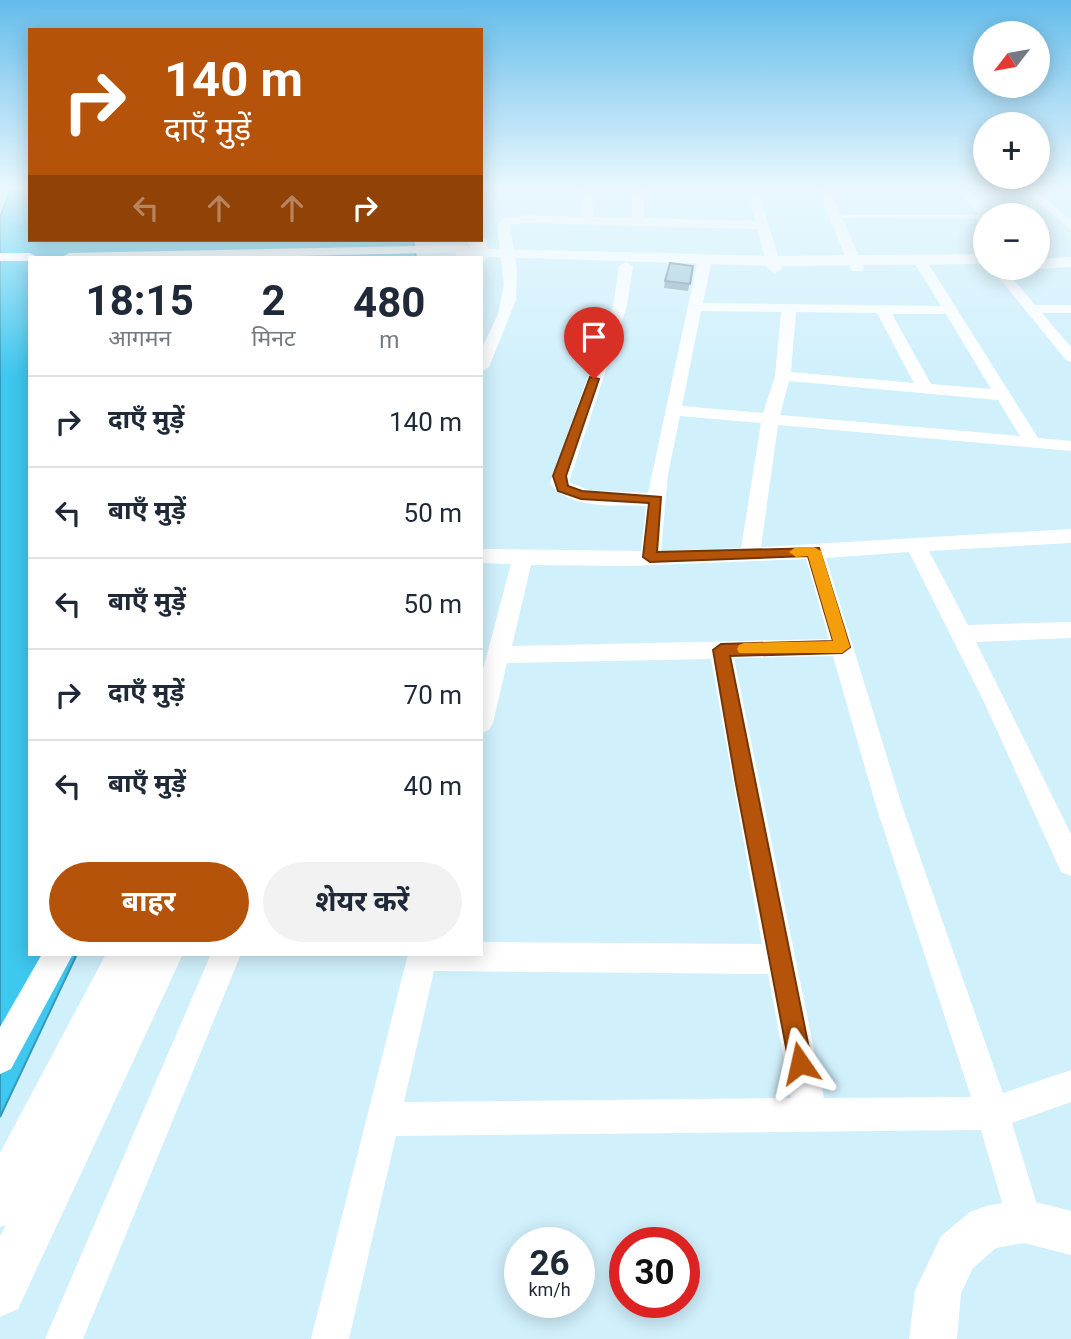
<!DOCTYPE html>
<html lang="hi">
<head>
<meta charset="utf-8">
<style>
  body { margin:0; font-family:Roboto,"Noto Sans Devanagari",sans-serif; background:#f2f2f3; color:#1f2937; height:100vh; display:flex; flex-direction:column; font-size:26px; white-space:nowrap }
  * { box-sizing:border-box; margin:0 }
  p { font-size:23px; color:#747a83 }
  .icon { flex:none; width:38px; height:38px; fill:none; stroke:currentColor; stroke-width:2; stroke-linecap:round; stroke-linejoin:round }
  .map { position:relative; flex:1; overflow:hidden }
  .side { position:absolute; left:28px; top:256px; width:455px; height:700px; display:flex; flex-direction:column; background:#fff; border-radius:0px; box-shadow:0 4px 18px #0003 }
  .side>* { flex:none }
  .banner { position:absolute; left:28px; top:28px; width:455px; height:214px; border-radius:0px; box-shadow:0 4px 18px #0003; background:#b45309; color:#fff; overflow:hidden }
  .needle { width:46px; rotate:239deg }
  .buttons { position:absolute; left:973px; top:21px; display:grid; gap:14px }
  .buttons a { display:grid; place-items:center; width:77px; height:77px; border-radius:50%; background:#fff; box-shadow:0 4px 18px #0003; font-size:35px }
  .speed { position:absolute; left:504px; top:1227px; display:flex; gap:14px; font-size:35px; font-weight:700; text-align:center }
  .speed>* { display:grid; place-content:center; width:91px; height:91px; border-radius:50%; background:#fff; box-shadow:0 4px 18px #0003; line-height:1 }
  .speed small { font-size:18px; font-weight:400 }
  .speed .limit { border:10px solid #d22; background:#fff; color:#111 }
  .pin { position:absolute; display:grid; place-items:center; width:60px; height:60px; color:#fff; margin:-72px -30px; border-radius:50% 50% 50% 0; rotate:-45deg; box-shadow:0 0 7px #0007 }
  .pin .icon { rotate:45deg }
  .me { position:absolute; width:77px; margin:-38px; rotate:349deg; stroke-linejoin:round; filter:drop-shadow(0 0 5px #0008) }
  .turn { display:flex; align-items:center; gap:24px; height:147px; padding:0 21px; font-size:32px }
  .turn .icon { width:91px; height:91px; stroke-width:2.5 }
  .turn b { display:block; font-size:49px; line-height:60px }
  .lanes { display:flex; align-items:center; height:66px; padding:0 21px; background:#0003; justify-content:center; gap:35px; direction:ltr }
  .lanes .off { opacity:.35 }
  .eta { display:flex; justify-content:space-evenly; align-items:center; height:119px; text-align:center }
  .eta b { font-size:42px; font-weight:700; line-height:49px }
  .button { display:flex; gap:14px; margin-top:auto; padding:14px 21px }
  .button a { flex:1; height:80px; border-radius:42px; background:#b45309; color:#fff; font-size:28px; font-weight:700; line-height:80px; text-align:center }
  .button a+a { background:#f2f2f3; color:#1f2937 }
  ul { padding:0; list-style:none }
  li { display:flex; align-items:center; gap:21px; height:91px; padding:0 21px; border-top:2px solid #e0e1e3 }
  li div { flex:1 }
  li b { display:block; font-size:26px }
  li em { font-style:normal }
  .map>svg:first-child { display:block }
  .water { fill:#3ec7ef; stroke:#359ab8; stroke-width:2 }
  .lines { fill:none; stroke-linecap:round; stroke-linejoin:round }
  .service { fill:#fff; fill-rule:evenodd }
  .minor { fill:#fff; fill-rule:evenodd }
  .tertiary { fill:#fff; fill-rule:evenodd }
  .secondary { fill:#fff; fill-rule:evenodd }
  .wall { fill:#88aab6 }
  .building { fill:#9ec6d4; stroke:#6f8b94; stroke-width:2 }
  .route { fill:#b45309; stroke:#753606; stroke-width:2 }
  .slow { fill:#f59e0b }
</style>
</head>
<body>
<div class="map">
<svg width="1071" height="1339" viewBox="0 0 1071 1339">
  <rect width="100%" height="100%" fill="#d0f0fc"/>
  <polygon class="water" points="12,187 30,187 30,240 413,240 416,257 30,257 30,954 77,954 0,1117 0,217"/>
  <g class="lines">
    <polygon class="service" points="834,215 985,215 985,219 836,218 834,217"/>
    <g class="minor">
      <polygon points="582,187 594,187 593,217 632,218 632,187 644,187 644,218 755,221 745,187 757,187 782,269 775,273 768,269 757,229 525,223 510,225 517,269 516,300 489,367 481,372 481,350 498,314 504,285 497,226 502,219 525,215 581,217"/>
      <polygon points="817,187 829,187 864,268 862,271 852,271 850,268"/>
      <polygon points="954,187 966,187 992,215 982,218"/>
      <polygon points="1020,187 1032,187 1071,220 1071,230"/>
      <polygon points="463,245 468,246 468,252 249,257 62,257 69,253"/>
      <polygon points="0,253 30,253 37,257 30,257 30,261 0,261"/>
      <path d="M705,255L712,259L703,303L941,306L916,266L923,262L928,263L1038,438L1071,441V451L778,425L761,547L1071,529V543L929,551L968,625L1071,622V638L976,642L1071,834V876L1061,872L985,704L909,552L826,558L902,806L1003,1093L1071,1070V1102L1012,1123L1042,1221L1037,1234L1024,1239L1011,1234L981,1130L396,1136L349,1339H311L408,954H481V942L762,944L711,659L507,663L493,723L489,730L481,733V677L511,564L481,563V549L641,551L646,506C617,505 568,510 550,483L613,306L619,266L626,262L633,266L627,306L569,482L589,490L648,493L698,259ZM701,311L781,312L775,376L763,413L682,406ZM796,312L877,313L914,383L791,372ZM892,314H946L991,389L931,384ZM789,381L998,400L1020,436L780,415ZM680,416L761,423L741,548L661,551L668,474ZM806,559L829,639L512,646L531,565L628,566ZM833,656L876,806L971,1097L824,1098L734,658ZM434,971L768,974L791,1098L404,1102Z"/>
      <polygon points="991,268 1004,268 1035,305 1071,305 1071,313 1042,313 1071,347 1071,362 1066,360"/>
      <polygon points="42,954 73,954 11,1069 0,1074 0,1027"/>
      <polygon points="211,954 241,954 83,1339 45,1339"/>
    </g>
    <g class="tertiary">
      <polygon points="463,248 771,256 985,254 985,264 771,266 457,256 455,253"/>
      <polygon points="1071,257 1071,267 1038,269 1033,268 1038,268 1038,259"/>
      <polygon points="1024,1199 1071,1211 1071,1255 1024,1243 996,1248 973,1268 961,1293 957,1339 909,1339 915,1291 941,1236 970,1212 986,1206"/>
    </g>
    <g class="secondary">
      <polygon points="481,236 486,240 489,257 481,262 481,257 471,257 468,240 481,240"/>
      <polygon points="106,954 183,954 18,1309 0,1317 0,1236 6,1225 0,1227 0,1153"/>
    </g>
  </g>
  <g class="wall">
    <polygon points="364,240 404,240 364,241"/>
    <polygon points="693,266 688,291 664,288 665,281"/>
  </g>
  <polygon class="building" points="670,263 693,266 690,284 665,281"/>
  <linearGradient id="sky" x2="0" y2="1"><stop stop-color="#64bceb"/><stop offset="0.5" stop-color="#eaf8fe"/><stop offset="1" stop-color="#eaf8fe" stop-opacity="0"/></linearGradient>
  <rect width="1071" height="375" fill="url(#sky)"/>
  <polygon class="route" points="590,377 599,379 566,476 568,486 582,491 661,497 657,552 819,548 850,647 842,653 730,656 812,1063 808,1071 800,1074 793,1071 789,1063 736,784 713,650 721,644 833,641 808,556 650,562 643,557 649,503 581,499 558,491 553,476"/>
  <polygon class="slow" points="796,547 814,547 821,551 850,647 842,653 739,653 737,649 739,645 744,643 833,641 808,556 796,557 789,552"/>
</svg>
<div class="buttons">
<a><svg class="needle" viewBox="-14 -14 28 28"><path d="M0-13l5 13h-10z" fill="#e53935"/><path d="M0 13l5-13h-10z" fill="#747a83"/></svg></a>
<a>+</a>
<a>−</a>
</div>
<div class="speed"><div>26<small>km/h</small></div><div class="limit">30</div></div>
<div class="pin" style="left:594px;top:379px;background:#d93025"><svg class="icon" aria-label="arrive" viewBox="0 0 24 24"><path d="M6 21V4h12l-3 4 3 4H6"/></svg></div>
<svg class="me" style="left:800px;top:1063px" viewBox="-20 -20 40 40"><path d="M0-17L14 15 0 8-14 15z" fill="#b45309" stroke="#fff" stroke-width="4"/></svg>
<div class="banner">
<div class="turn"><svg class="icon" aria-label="right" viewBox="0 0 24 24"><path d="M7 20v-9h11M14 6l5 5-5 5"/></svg><div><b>140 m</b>दाएँ मुड़ें</div></div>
<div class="lanes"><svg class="icon off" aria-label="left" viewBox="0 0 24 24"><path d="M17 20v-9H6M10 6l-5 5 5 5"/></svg><svg class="icon off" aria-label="ahead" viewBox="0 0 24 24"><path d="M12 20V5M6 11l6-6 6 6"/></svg><svg class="icon off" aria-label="ahead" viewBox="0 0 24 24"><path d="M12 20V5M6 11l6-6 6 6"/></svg><svg class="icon" aria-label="right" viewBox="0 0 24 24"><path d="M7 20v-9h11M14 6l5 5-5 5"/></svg></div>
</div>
<section class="side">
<div class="eta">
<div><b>18:15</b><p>आगमन</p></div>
<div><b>2</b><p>मिनट</p></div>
<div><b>480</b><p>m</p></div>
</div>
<ul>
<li><svg class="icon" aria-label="right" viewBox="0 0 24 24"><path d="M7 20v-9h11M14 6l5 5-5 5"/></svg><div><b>दाएँ मुड़ें</b></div><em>140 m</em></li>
<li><svg class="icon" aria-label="left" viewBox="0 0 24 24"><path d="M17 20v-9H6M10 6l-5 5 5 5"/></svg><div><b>बाएँ मुड़ें</b></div><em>50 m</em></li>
<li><svg class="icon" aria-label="left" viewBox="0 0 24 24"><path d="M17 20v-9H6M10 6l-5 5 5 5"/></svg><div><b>बाएँ मुड़ें</b></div><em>50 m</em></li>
<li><svg class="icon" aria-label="right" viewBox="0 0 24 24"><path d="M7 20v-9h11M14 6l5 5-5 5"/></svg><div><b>दाएँ मुड़ें</b></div><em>70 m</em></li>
<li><svg class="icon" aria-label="left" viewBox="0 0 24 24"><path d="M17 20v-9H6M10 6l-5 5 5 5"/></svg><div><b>बाएँ मुड़ें</b></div><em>40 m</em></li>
</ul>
<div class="button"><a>बाहर</a><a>शेयर करें</a></div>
</section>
</div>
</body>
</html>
